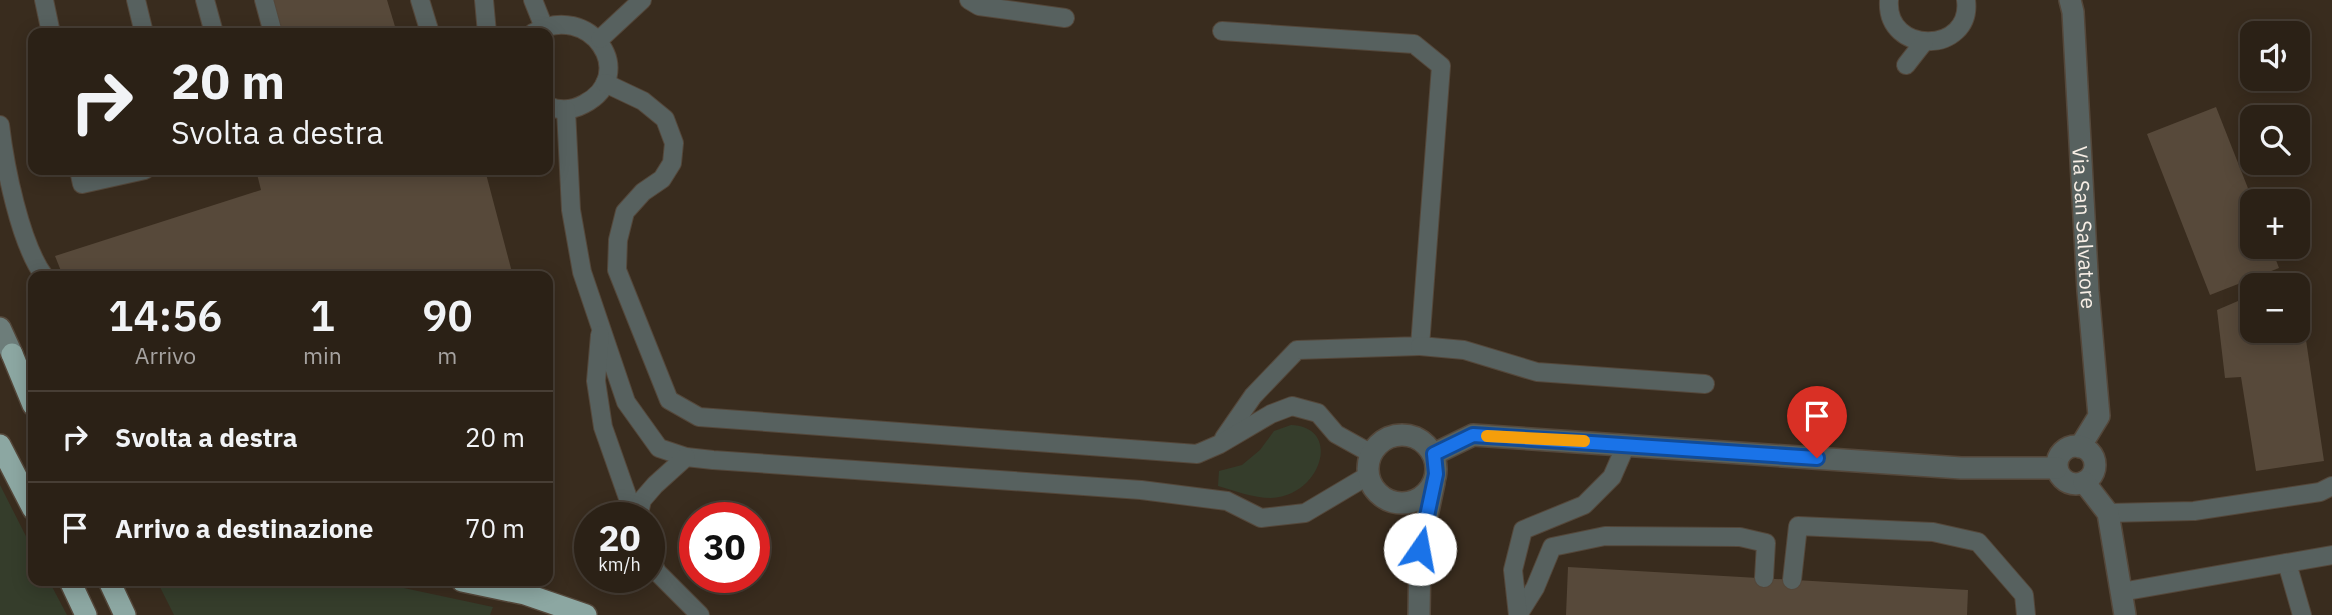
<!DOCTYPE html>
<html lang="it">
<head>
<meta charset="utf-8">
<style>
  body { margin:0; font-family:"IBM Plex Sans",sans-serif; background:#33291f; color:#f1f3f6; height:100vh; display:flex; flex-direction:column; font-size:26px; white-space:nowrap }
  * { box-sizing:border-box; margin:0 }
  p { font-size:23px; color:#a6a3a1 }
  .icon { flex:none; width:38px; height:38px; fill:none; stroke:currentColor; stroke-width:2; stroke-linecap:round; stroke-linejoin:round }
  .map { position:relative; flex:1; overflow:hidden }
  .drawer { position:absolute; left:28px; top:271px; width:525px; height:315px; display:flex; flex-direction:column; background:#2b2116; border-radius:14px; box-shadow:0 4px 18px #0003,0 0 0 2px #473e35 }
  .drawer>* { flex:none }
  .hud { position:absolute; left:28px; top:28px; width:525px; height:147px; border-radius:14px; box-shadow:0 4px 18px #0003,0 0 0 2px #473e35; background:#2b2116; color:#f1f3f6; overflow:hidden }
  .buttons { position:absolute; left:2240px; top:21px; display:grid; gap:14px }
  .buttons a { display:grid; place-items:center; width:70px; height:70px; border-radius:14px; background:#2b2116; box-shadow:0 4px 18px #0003,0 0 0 2px #473e35; font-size:35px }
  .speed { position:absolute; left:574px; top:502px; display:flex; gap:14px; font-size:35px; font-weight:700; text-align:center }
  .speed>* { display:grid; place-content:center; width:91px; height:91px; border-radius:50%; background:#2b2116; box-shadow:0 4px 18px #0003,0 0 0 2px #473e35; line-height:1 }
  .speed small { font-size:18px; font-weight:400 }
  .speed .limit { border:10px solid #d22; background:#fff; color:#111 }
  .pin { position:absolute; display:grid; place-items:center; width:60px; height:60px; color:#fff; margin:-72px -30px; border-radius:50% 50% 50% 0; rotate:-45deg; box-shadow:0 0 7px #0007 }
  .pin .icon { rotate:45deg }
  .me { position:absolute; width:77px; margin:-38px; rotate:12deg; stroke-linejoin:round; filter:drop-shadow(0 0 5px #0008) }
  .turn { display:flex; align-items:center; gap:24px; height:147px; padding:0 28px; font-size:32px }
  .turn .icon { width:91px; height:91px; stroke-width:2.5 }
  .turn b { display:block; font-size:49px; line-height:60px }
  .eta { display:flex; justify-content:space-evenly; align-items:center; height:119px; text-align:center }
  .eta b { font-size:42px; font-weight:600; line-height:49px }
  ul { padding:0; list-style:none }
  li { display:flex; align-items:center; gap:21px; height:91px; padding:0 28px; border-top:2px solid #473e35 }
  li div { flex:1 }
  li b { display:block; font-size:26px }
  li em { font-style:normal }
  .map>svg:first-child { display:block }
  .green { fill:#353d2b }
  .building { fill:#57493a }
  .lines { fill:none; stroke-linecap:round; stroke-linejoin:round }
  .lane-casing { stroke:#54473a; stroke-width:20 }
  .street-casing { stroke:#54473a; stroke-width:24 }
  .secondary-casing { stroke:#54473a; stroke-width:24 }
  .highway-casing { stroke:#54473a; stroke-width:24 }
  .lane { stroke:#57615f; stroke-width:18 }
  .street { stroke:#57615f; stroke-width:21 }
  .secondary { stroke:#6d7d7a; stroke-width:21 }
  .highway { stroke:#8ca7a2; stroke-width:21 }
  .route-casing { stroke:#114b97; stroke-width:18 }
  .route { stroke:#1a73e8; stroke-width:12 }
  .slow { stroke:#f59e0b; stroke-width:12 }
  .labels { text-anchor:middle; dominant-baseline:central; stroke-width:5; stroke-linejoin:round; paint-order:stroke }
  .street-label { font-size:21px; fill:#f7eee5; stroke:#392c1e }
</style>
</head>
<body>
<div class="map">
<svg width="2332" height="615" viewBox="0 0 2332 615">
  <rect width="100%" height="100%" fill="#392c1e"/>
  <g class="green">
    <path d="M1291,425C1343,427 1321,496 1271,498C1253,498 1236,491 1218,486L1219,471L1242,465L1260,450L1274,431Z"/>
    <polygon points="0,485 33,550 33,581 49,581 67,615 0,615"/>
    <polygon points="157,581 371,581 493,607 490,615 174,615"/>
  </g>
  <g class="building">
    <polygon points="271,0 387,0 397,33 282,33"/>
    <polygon points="2216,107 2253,201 2252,247 2271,247 2279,268 2210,295 2147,134"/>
    <polygon points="256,170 485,170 513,276 63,276 55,256 261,190"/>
    <polygon points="2252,295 2252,331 2298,331 2298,315 2306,340 2324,461 2256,471 2241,377 2225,378 2217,310"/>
    <polygon points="1568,567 1968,590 1967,615 1566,615"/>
  </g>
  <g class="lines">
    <defs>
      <g id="lane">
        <polyline points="44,0 51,33"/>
        <polyline points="136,0 144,33"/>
        <polyline points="205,0 214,33"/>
        <polyline points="264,0 273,33"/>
        <polyline points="420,0 430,33"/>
        <polyline points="484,0 487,33"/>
        <polyline points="533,0 543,25"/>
        <polyline points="969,0 979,6 1065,18"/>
        <path d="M1889,0C1885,56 1973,54 1966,0"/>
        <polyline points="1222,31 1414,44 1441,66 1420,346 1297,350 1253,396 1224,438"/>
        <path d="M533,33C590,0 640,75 584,104C573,110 560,111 548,106"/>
        <polyline points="600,39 642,0"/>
        <polyline points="1906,65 1924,42"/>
        <polyline points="605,83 643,101 665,119 674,143 672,163 662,179 643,192 625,212 618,240 617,270 669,400 699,417 1197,454 1220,444 1271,414 1292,406 1318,413 1336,434 1372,454"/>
        <polyline points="566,110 571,210 582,272 626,402 659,448 686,457 713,460 1141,490 1227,501 1261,518 1305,513 1369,475"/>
        <path d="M0,125C5,167 20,243 44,276"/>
        <polyline points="79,170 82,184 145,170"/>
        <polyline points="600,335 596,381 603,427 635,518"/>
        <polyline points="1420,346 1464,350 1537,372 1705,384"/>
        <polyline points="2108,513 2194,511 2320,492 2332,486"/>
        <polyline points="638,518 642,500 655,485 686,457"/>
        <polyline points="649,554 657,572 700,615"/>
        <polyline points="2287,563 2302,615"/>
        <polyline points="1792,580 1798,526 1933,532 1978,542 2024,595 2026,615"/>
        <polyline points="2121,592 2332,555"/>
        <polyline points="1518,615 1535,588 1552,547 1605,536 1740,537 1766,543 1764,578"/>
        <polyline points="1518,615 1513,570 1523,530 1584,505 1612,477 1626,445"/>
      </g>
      <g id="street">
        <path id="s1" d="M2070,0L2073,12L2088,291L2099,416L2080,447"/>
        <circle cx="1402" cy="469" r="34"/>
        <circle cx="2076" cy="465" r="19"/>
        <polyline points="1434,454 1473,435 1961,468 2057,468"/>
        <polyline points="2084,482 2108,513 2125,615"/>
        <polyline points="1419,615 1420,549 1434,483"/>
      </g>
      <polyline id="secondary" points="0,328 12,354"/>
      <g id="highway">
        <polyline points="12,354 33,405"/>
        <polyline points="0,445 33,509"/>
        <polyline points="70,581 86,615"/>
        <polyline points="109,581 125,615"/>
        <polyline points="462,581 525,594 586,615"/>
      </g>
    </defs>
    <use href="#lane" class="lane-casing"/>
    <use href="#street" class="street-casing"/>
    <use href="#secondary" class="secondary-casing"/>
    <use href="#highway" class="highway-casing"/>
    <use href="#lane" class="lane"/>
    <use href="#street" class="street"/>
    <use href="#secondary" class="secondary"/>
    <use href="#highway" class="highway"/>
  </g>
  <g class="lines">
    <defs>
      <polyline id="route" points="1420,549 1436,474 1434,454 1473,435 1817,458"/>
    </defs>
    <use href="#route" class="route-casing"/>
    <use href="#route" class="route"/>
    <polyline class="slow" points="1487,436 1584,441"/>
  </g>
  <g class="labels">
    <g class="street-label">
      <text stroke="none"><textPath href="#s1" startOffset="228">Via San Salvatore</textPath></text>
    </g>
  </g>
</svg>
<div class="buttons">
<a><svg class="icon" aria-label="sound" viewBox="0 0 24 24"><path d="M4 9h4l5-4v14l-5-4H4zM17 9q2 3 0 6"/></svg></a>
<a><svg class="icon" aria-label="search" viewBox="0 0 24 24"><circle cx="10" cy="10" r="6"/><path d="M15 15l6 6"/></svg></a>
<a>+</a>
<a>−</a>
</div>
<div class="speed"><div>20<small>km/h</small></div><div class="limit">30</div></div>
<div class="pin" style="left:1817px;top:458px;background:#d93025"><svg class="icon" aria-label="arrive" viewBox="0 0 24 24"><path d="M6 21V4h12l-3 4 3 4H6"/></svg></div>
<svg class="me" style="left:1420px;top:549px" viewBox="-20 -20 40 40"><circle r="19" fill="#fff"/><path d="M0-13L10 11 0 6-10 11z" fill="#1a73e8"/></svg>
<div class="hud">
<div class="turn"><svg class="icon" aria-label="right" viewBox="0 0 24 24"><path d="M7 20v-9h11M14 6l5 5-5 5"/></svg><div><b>20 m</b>Svolta a destra</div></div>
</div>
<section class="drawer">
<div class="eta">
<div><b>14:56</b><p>Arrivo</p></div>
<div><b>1</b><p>min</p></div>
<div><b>90</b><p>m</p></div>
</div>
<ul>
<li><svg class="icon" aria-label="right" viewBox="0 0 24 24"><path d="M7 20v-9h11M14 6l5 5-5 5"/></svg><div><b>Svolta a destra</b></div><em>20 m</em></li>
<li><svg class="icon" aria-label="arrive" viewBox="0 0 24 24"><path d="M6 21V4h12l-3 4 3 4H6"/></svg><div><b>Arrivo a destinazione</b></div><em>70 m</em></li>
</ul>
</section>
</div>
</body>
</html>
